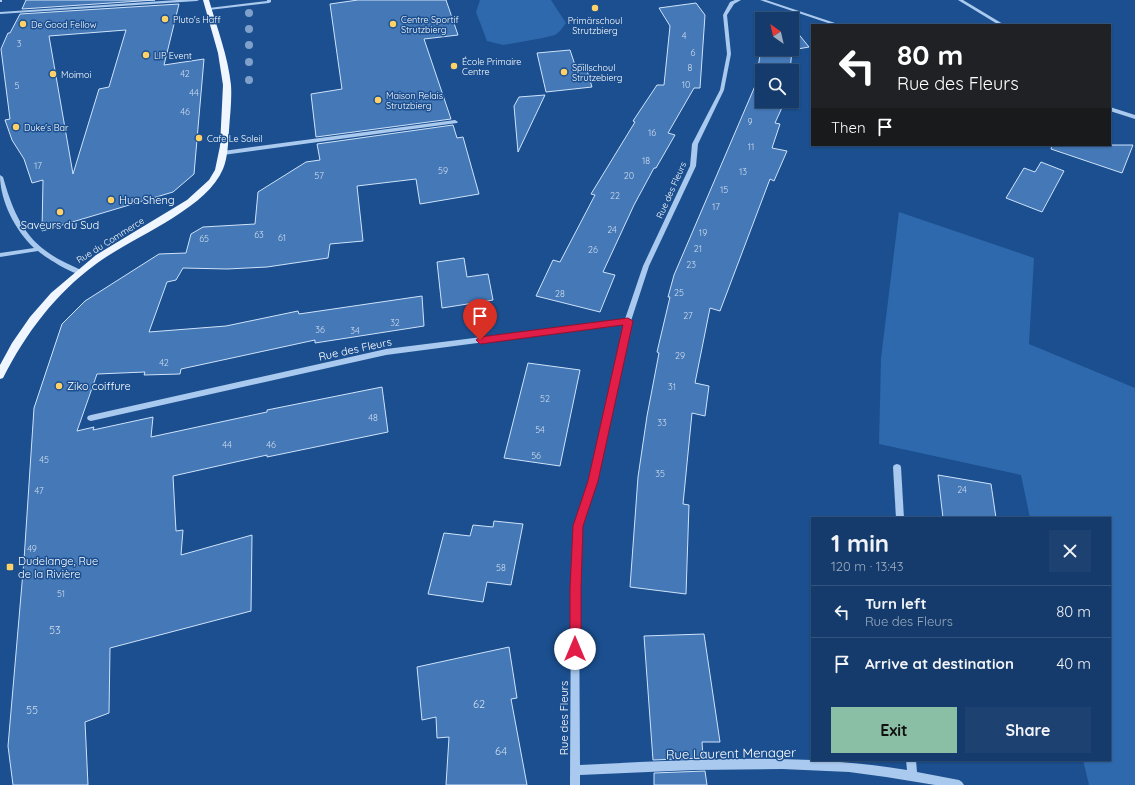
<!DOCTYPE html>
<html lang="en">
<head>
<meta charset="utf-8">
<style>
  body { margin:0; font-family:Quicksand,sans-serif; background:#1d4271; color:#f1f3f6; height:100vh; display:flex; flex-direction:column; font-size:15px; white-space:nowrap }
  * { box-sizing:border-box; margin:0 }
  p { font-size:13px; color:#9dadc1 }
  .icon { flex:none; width:22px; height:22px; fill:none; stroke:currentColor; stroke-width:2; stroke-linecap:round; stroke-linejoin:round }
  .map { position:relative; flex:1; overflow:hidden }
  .sheet { position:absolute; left:811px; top:517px; width:300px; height:244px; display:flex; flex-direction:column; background:#143b6b; border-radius:0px; box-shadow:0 1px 3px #0004,0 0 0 1px #33557e }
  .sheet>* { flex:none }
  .hud { position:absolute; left:811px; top:24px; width:300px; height:122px; border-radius:0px; box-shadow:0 1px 3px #0004,0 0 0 1px #33557e; background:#202124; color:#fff; overflow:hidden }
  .needle { width:26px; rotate:326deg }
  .tools { position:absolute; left:755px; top:12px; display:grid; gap:8px }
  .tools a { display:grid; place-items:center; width:44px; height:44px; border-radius:0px; background:#143b6b; box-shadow:0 1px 3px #0004,0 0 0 1px #33557e; font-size:20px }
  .pin { position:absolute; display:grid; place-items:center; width:34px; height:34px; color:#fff; margin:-41px -17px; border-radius:50% 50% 50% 0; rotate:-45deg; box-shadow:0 0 4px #0007 }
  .pin .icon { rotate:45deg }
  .me { position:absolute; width:44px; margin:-22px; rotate:0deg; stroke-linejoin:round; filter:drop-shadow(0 0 3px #0008) }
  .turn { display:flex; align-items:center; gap:14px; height:84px; padding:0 20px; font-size:18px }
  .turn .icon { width:52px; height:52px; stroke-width:2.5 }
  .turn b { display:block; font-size:28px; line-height:34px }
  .then { display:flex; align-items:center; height:38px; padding:0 20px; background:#0003; gap:8px; font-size:15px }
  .round { display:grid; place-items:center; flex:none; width:42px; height:42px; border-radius:0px; background:#1d4271 }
  .head { display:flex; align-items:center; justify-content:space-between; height:68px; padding:0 20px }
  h1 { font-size:24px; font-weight:700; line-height:30px }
  .action { display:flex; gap:8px; margin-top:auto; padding:8px 20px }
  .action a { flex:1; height:46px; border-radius:0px; background:#8abfa5; color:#111; font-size:16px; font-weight:700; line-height:46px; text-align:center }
  .action a+a { background:#1d4271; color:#f1f3f6 }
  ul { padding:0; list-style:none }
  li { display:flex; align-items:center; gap:12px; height:52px; padding:0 20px; border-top:1px solid #33557e }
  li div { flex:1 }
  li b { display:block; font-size:15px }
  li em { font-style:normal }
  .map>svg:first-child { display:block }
  .green { fill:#2e69ad }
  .building { fill:#4478b7; stroke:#cfe3fa; fill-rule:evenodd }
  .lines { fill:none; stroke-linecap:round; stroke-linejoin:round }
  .minor { fill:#a9c9ee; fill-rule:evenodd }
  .major { fill:#f0f6ff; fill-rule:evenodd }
  .tree { fill:#7ea0ca }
  .route { fill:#e11d48; stroke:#92132f }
  .poi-dot { fill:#ffd166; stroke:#1b4f8f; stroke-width:1.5 }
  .labels { text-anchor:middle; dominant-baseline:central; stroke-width:3; stroke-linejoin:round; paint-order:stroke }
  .far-poi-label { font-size:9px; fill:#fff; stroke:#1b4f8f; text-anchor:start }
  .number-label { font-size:9px; fill:#d0dded }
  .far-street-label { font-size:9px; fill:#fff; stroke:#1b4f8f }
  .poi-label { font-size:11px; fill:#fff; stroke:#1b4f8f; text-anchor:start }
  .street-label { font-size:11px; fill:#fff; stroke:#1b4f8f }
  .near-number-label { font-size:11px; fill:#d0dded }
  .near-street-label { font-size:13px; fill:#fff; stroke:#1b4f8f }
</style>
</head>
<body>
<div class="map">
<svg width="1135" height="785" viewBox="0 0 1135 785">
  <rect width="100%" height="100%" fill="#1b4f8f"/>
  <g class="green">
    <polygon points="480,0 551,0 566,23 560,31 555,35 543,38 503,45 487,41 476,12"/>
    <polygon points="899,212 1034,258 1029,344 1135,388 1135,785 1089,785 1083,760 1110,760 1110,518 1030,518 1021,475 879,444 881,358"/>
  </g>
  <g class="building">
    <polygon points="26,0 155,0 22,9"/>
    <polygon points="358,0 446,0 458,35 424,39 451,119 316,137 311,94 342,89 330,4"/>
    <polygon points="696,3 705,15 700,88 694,88 668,133 675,135 656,168 654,168 634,205 603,272 615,275 600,312 536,296 553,260 560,262 595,195 591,194 635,122 633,121 657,85 664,85 670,26 659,8"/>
    <path d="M179,4L164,65L204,59L194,174L173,192L42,231L43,180L32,183L24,159L12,140L5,120L10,119L1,49L8,33H10L20,14ZM126,30L109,87L99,89L73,174L49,36Z"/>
    <polygon points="792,26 809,47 792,50 790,71 762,71 762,101 785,101 775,123 780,124 772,148 787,151 774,181 770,179 720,311 710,308 695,383 709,386 705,416 692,413 683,504 689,505 686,594 630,587 638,477 647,416 659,353 657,352 670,297 668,297 674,275 755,86 762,43 762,49 792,49"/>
    <polygon points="570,50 575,65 585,64 592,87 546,92 537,53"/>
    <polygon points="545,95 518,152 514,106 519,97"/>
    <polygon points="453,125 457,138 463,137 479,194 420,204 416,179 357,186 363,241 330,244 328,258 267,267 227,269 183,268 176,280 167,282 149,332 226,326 298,311 299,314 422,296 424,326 315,343 315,340 181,369 180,374 144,375 145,372 97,374 77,431 94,427 93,430 153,417 151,437 267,412 267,410 382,387 388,432 267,457 267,455 173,476 176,531 183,530 181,555 252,535 251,611 110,648 109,713 85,722 88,785 13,785 8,746 24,560 34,408 62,324 85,301 159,254 186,253 191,234 203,227 255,224 258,192 306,162 320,160 317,144"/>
    <polygon points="1052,145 1133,145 1122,173 1051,149"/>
    <polygon points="1041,162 1064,171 1042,212 1006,198 1024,168 1035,172"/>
    <polygon points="464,258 467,277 488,274 493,300 442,308 437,262"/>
    <polygon points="528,363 580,370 560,466 504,458"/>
    <polygon points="938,475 991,484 996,518 943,518"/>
    <polygon points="494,521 523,524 511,585 487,582 483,602 428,594 444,533 470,536 473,525 493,527"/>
    <polygon points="704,634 720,742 702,742 703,758 653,760 644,636"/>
    <polygon points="509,647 517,698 511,699 527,785 446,785 449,737 437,738 436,717 422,720 417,667"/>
    <polygon points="705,771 707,785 654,785 654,773"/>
  </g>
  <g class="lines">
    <g class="minor">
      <rect x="0" y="0" width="2" height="2"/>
      <polygon points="177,0 199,0 197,1 0,14 0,12"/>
      <polygon points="267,0 271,0 271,2 269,3 209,10 207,9 209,8 267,1"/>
      <path d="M735,0H741L734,4L727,15L731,54L724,90L698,144L696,166L649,266L631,321L597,481L582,526L579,588L580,765C689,760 799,752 907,770L906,760H916L917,772L959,780L962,782L964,785H935L886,777L849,772L782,769L694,770L580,775V785H570L571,588L574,526L589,481L624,324L386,355L91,421L88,420L87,418L88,416L91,415L386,349L625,319L643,266L690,166L692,144L720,90L727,54L723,15L730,2Z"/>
      <polygon points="760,0 766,0 841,25 834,25"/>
      <polygon points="958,0 963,0 1003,24 999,25"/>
      <polygon points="1110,107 1135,115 1135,119 1110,111"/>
      <polygon points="455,120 458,122 457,123 223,155 220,153 223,151"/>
      <path d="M0,175L3,177C11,205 21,233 46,251C56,259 69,264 81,270L82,272L81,274C73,275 45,257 38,251L0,257V253L34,248C15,230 0,201 0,175Z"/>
      <polygon points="897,464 900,465 901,467 904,518 896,518 893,467 894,465"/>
    </g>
    <path class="major" d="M203,0H209C217,28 228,56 231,85C232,100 230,115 229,130C228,143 228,157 223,169C206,210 132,237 96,264C55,294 26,333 3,378L0,379V365L12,343L30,317L51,293L96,255L187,200L209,180L215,170L220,146L223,85L218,53Z"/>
  </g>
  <g class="tree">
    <circle cx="249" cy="13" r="4"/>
    <circle cx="249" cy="29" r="4"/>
    <circle cx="249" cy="45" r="4"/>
    <circle cx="249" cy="62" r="4"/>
    <circle cx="249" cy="80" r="4"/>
  </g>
  <polygon class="route" points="628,318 633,321 598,481 583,526 581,588 581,649 579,653 575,654 571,653 570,649 570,588 573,526 588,481 623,325 480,344 476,340 480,337"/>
  <g class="poi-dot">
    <circle cx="595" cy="8" r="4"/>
    <circle cx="165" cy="19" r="4"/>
    <circle cx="23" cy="24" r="4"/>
    <circle cx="393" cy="24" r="4"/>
    <circle cx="146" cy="55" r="4"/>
    <circle cx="454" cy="66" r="4"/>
    <circle cx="564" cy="72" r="4"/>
    <circle cx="53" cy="74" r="4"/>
    <circle cx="378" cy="100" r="4"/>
    <circle cx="16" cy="127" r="4"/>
    <circle cx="199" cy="138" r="4"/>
    <circle cx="111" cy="200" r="4"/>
    <circle cx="60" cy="212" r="4"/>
    <circle cx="59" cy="386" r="4"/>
    <rect x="6" y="563" width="8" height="8" rx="2"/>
  </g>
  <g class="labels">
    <g class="far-poi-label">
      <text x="173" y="19">Pluto's Haff</text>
      <text x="401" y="19">Centre Sportif<tspan x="401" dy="10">Strutzbierg</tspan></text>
      <text x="595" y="20" text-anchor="middle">Primärschoul<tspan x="595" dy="10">Strutzbierg</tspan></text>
      <text x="31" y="24">De Good Fellow</text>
      <text x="154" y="55">LIP Event</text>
      <text x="462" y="61">École Primaire<tspan x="462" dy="10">Centre</tspan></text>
      <text x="572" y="67">Spillschoul<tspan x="572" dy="10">Strutzebierg</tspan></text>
      <text x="61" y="74">Moimoi</text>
      <text x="386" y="95">Maison Relais<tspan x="386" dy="10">Strutzbierg</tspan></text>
      <text x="24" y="127">Duke's Bar</text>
      <text x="207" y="138">Cafe Le Soleil</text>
    </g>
    <g class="number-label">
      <text x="684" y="35">4</text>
      <text x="19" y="43">3</text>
      <text x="693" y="52">6</text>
      <text x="690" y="67">8</text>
      <text x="185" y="73">42</text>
      <text x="686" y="84">10</text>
      <text x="17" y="85">5</text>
      <text x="194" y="92">44</text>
      <text x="185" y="111">46</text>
      <text x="750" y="121">9</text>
      <text x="652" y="132">16</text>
      <text x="751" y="146">11</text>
      <text x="646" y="160">18</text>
      <text x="38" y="165">17</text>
      <text x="443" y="170">59</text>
      <text x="743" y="171">13</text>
      <text x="319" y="175">57</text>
      <text x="629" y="175">20</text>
      <text x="724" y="189">15</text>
      <text x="615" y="195">22</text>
      <text x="716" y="206">17</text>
      <text x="612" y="229">24</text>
      <text x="703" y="232">19</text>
      <text x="259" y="234">63</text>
      <text x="282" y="237">61</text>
      <text x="204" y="238">65</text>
      <text x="698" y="248">21</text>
      <text x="593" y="249">26</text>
      <text x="691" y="264">23</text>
      <text x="679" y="292">25</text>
      <text x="560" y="293">28</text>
      <text x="688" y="315">27</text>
      <text x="395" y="322">32</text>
      <text x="320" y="329">36</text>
      <text x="355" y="330">34</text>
      <text x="680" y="355">29</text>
      <text x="164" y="362">42</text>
      <text x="672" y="386">31</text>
      <text x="545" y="398">52</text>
      <text x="373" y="417">48</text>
      <text x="662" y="422">33</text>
      <text x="540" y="429">54</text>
      <text x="227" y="444">44</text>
      <text x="271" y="444">46</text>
      <text x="536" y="455">56</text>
      <text x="44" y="459">45</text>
      <text x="660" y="473">35</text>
      <text x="962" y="489">24</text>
      <text x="39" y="490">47</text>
      <text x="32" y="548">49</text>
      <text x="501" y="567">58</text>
      <text x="61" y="593">51</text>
    </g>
    <g class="far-street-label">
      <text transform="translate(671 190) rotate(-66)">Rue des Fleurs</text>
      <text transform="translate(110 240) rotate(-32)">Rue du Commerce</text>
    </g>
    <g class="poi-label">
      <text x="119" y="200">Hua Sheng</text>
      <text x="60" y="225" text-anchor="middle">Saveurs du Sud</text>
      <text x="67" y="386">Ziko coiffure</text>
      <text x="18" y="561">Dudelange, Rue<tspan x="18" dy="13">de la Rivière</tspan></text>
    </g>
    <g class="street-label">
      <text transform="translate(355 349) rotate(-12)">Rue des Fleurs</text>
      <text transform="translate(564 718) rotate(-90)">Rue des Fleurs</text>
    </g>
    <g class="near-number-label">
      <text x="55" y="630">53</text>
      <text x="479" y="704">62</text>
      <text x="32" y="710">55</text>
      <text x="501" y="751">64</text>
    </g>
    <g class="near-street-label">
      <text transform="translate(731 753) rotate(-1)">Rue Laurent Menager</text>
    </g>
  </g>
</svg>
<div class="tools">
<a><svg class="needle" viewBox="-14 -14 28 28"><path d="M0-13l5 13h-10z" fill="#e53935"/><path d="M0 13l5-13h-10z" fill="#9dadc1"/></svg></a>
<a><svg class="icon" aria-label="search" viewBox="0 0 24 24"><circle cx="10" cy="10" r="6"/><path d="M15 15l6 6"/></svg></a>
</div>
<div class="pin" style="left:480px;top:340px;background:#d93025"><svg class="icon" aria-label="arrive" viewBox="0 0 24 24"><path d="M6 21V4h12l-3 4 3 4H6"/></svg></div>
<svg class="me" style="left:575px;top:649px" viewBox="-20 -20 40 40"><circle r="19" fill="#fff"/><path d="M0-13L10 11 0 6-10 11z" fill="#e11d48"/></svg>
<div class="hud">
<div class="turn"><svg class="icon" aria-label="left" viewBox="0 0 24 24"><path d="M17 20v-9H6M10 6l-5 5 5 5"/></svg><div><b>80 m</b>Rue des Fleurs</div></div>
<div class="then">Then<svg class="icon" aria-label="arrive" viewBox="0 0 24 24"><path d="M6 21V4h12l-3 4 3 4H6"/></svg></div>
</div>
<section class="sheet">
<div class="head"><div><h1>1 min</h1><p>120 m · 13:43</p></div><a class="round"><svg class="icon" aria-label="close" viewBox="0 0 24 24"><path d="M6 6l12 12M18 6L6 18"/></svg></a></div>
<ul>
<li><svg class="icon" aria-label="left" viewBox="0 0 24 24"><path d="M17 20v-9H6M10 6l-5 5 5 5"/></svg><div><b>Turn left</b><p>Rue des Fleurs</p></div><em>80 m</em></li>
<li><svg class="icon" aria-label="arrive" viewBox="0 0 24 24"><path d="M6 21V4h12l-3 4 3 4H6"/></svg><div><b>Arrive at destination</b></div><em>40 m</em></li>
</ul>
<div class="action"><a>Exit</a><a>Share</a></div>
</section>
</div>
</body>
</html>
